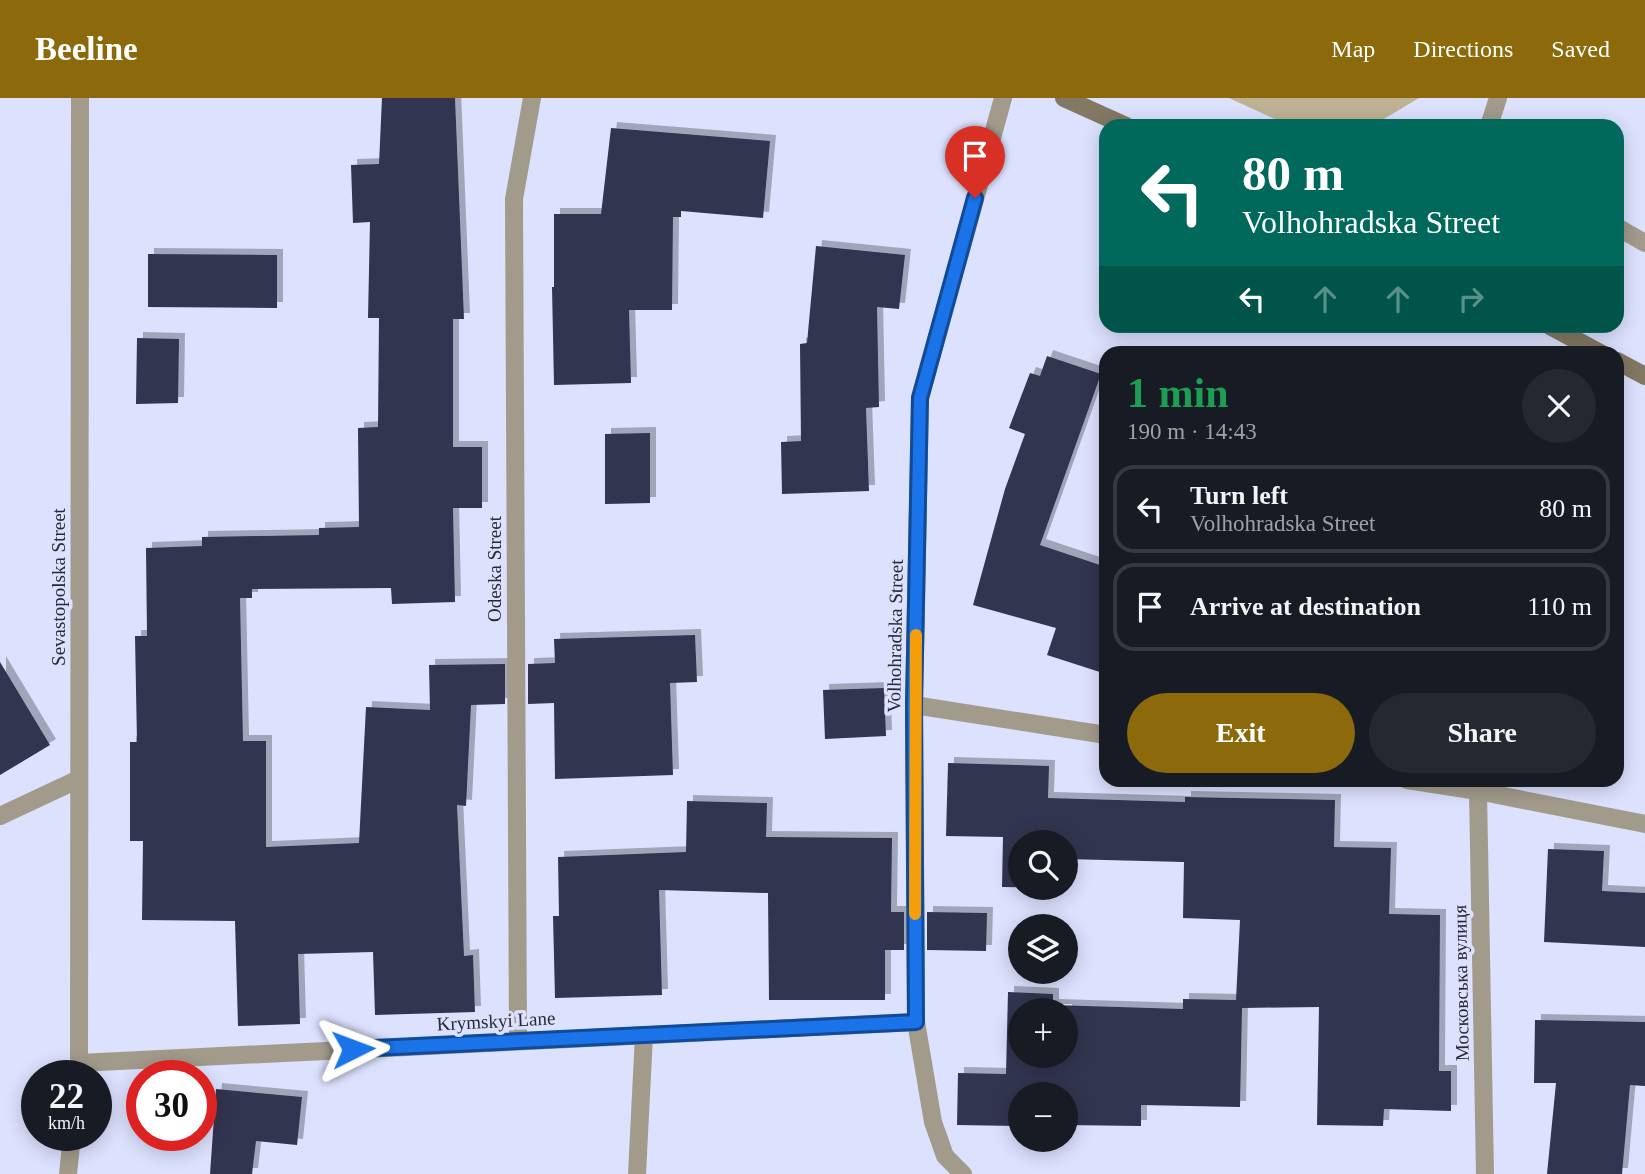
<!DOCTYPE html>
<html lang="en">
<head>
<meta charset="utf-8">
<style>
  body { margin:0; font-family:Georgia,serif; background:#242831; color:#f1f3f6; height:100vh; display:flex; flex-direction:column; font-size:26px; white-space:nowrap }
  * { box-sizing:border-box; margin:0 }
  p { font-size:23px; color:#9ea1a6 }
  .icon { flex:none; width:38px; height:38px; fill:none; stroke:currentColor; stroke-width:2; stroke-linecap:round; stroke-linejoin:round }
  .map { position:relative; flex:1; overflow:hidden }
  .drawer { position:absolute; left:1099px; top:248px; width:525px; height:441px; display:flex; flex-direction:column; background:#171b24; border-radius:21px; box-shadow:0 4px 18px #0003 }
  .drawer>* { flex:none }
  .top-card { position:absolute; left:1099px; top:21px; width:525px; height:214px; border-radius:21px; box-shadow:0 4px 18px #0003; background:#00695c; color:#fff; overflow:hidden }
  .controls { position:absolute; left:1008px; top:732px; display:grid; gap:14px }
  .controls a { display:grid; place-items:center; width:70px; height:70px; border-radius:50%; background:#171b24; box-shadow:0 4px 18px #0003; font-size:35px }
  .speed { position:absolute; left:21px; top:962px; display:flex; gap:14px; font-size:35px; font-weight:700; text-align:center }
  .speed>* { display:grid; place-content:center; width:91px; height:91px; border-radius:50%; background:#171b24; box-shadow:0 4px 18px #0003; line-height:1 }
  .speed small { font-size:18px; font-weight:400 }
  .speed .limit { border:10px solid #d22; background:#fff; color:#111 }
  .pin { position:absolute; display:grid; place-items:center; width:60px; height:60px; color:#fff; margin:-72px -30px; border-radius:50% 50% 50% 0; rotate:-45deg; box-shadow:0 0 7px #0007 }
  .pin .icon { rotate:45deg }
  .me { position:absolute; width:77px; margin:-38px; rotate:87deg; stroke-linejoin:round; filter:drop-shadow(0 0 5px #0008) }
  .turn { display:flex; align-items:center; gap:24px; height:147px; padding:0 28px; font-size:32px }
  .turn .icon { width:91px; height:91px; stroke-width:2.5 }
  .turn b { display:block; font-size:49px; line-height:60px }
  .lanes { display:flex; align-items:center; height:66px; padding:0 28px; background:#0003; justify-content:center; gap:35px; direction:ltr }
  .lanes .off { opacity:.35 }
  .round { display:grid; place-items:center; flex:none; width:74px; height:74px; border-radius:37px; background:#242831 }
  .overview { display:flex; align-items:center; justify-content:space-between; height:119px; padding:0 28px }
  h1 { font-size:42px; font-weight:700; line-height:52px; color:#1e9e55 }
  .primary-button { display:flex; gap:14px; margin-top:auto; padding:14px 28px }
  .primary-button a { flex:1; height:80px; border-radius:42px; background:#8c6a0c; color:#fff; font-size:28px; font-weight:700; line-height:80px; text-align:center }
  .primary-button a+a { background:#242831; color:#f1f3f6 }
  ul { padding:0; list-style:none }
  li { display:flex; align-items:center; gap:21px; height:88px; margin:0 14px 10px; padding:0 14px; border:4px solid #363941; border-radius:21px }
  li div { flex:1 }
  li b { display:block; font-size:26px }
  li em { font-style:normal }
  header { display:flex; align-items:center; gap:42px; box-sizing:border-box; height:98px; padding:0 35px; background:#8c6a0c; color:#fff }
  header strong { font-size:33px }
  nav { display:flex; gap:38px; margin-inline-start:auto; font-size:24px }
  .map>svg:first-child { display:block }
  .forest { fill:#bfb193 }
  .building { fill:#313450; fill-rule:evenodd; filter:url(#shadow) }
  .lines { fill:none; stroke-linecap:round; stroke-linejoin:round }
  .service { stroke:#a29b8c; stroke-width:18 }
  .minor { stroke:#a29b8c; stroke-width:18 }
  .secondary { stroke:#827863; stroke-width:18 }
  .route-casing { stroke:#114b97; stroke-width:18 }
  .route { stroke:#1a73e8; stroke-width:12 }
  .slow { stroke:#f59e0b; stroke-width:12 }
  .labels { text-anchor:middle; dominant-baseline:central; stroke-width:7; stroke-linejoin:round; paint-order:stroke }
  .street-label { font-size:19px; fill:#272937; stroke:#dce1fe }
</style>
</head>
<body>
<header>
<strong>Beeline</strong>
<nav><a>Map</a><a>Directions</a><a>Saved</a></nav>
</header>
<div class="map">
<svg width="1645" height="1076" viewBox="0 0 1645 1076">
  <defs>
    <filter id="shadow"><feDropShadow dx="6" dy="-6" stdDeviation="0" flood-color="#0004"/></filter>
  </defs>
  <rect width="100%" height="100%" fill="#dce1fe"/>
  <polygon class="forest" points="1229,0 1419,0 1372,28 1290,28"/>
  <g class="building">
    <polygon points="382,0 455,0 464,221 453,221 453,349 482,349 482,410 453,410 455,504 392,506 391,490 252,491 252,500 240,500 243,643 266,643 266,749 359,745 366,609 430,612 429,567 505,566 505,606 471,607 466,708 457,707 464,858 473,857 475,914 375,917 373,854 298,856 300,926 238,928 235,823 142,822 143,743 130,743 130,644 137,644 135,538 147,538 146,450 202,448 202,439 319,437 319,430 359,429 358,330 378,329 379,220 368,220 370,124 353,125 351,67 379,66"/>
    <polygon points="611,30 770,43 763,120 681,113 681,119 673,119 672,212 629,212 631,285 554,287 552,189 554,189 554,116 601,116"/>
    <polygon points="816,148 905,157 899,211 877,209 879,309 866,310 869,393 782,396 781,344 801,343 800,246 807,245"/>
    <polygon points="148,156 277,157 277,210 148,209"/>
    <polygon points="137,240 179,241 178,305 136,306"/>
    <polygon points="1047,258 1101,276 1040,447 1106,469 1106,576 1047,557 1056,530 973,507 1005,391 1025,336 1009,330 1030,275 1040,278"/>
    <polygon points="650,335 650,405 605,406 605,336"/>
    <polygon points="695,537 697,584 670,585 673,677 555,681 554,605 528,606 528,566 555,565 554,541"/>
    <polygon points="0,564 50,647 0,677"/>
    <polygon points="884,590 886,638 825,641 823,592"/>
    <path d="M948,665L1049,668L1048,700L1185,704V699L1335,702L1334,749L1391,750L1389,816L1440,817L1439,973H1451V1013L1384,1011L1383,1028L1317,1027L1319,909L1242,910L1240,1009L1141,1007V1028L1066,1027V996H1020V1028L957,1027L958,975L1006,976L1008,894L1053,896V907L1183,911V901L1236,902L1240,822L1183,820L1184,764L1066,761V744H1020V789L1046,790L1002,789L1003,739L946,738ZM1020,912H1066V957H1020Z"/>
    <polygon points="687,703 767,705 766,739 892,740 891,814 904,814 904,852 885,852 885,902 769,902 768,795 659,792 662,897 555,900 553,818 559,818 558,759 686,754"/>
    <polygon points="1548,751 1604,753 1602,793 1645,795 1645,849 1544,844"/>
    <polygon points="927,814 987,815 986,853 927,852"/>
    <polygon points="1535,922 1645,924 1645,988 1630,987 1622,1076 1547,1076 1556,985 1534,985"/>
    <polygon points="216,991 302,999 297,1047 256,1043 252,1076 210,1076"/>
  </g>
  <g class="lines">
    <g class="service">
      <polyline points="1617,129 1645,145"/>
      <polyline points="0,718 79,681"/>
    </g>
    <g class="minor">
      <polyline points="1489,28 1498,0"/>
      <polyline points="914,607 1106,637"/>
      <polyline points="1407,682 1478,693 1645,726"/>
      <polyline points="1478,693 1485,1076"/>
      <polyline points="518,943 514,101 532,0"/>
      <polyline points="79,965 916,924"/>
      <polyline points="77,978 79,965 80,0"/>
      <polyline points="68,1076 72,1038"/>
      <polyline points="637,1076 644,937"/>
      <polyline points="963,1076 945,1058 933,1024 916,924 914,607 920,300 1003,0"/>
    </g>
    <g class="secondary">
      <polyline points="1064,0 1126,28"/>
      <polyline points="1550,228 1602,256"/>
      <polyline points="1617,263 1645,278"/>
    </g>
  </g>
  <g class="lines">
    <defs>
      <polyline id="route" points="353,951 916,924 914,607 920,300 975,100"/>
    </defs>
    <use href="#route" class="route-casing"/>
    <use href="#route" class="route"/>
    <polyline class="slow" points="915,816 916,537"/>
  </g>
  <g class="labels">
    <g class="street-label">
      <text transform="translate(494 471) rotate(-90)">Odeska Street</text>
      <text transform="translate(58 489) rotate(-90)">Sevastopolska Street</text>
      <text transform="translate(895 538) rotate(-89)">Volhohradska Street</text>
      <text transform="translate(1461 885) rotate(-91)">Московська вулиця</text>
      <text transform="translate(496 923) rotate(-3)">Krymskyi Lane</text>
    </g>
  </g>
</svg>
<div class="controls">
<a><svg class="icon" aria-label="search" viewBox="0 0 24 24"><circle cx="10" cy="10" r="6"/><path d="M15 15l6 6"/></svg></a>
<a><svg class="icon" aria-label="layers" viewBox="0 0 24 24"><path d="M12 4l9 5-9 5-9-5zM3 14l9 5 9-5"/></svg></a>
<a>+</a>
<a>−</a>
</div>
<div class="speed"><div>22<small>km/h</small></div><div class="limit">30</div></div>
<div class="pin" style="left:975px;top:100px;background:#d93025"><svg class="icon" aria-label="arrive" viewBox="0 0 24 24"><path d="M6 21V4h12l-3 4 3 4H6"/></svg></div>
<svg class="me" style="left:353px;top:951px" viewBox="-20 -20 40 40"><path d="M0-17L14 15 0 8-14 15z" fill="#1a73e8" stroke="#fff" stroke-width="4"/></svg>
<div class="top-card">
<div class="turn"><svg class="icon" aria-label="left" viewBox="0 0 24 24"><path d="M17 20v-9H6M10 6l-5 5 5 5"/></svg><div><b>80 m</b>Volhohradska Street</div></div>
<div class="lanes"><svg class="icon" aria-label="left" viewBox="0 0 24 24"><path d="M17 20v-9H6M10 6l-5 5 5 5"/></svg><svg class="icon off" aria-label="ahead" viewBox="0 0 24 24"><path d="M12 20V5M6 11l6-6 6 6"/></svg><svg class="icon off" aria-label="ahead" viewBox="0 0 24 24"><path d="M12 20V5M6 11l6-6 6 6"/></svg><svg class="icon off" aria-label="right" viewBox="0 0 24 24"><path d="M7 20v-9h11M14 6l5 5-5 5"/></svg></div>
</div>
<section class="drawer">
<div class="overview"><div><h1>1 min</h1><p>190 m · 14:43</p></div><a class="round"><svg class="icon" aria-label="close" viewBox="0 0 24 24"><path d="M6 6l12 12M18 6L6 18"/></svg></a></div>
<ul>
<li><svg class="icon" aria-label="left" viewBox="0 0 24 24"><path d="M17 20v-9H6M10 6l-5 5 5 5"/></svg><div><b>Turn left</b><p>Volhohradska Street</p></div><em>80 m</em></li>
<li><svg class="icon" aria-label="arrive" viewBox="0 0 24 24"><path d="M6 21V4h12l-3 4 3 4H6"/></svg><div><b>Arrive at destination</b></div><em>110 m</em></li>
</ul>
<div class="primary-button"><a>Exit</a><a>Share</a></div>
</section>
</div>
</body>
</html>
